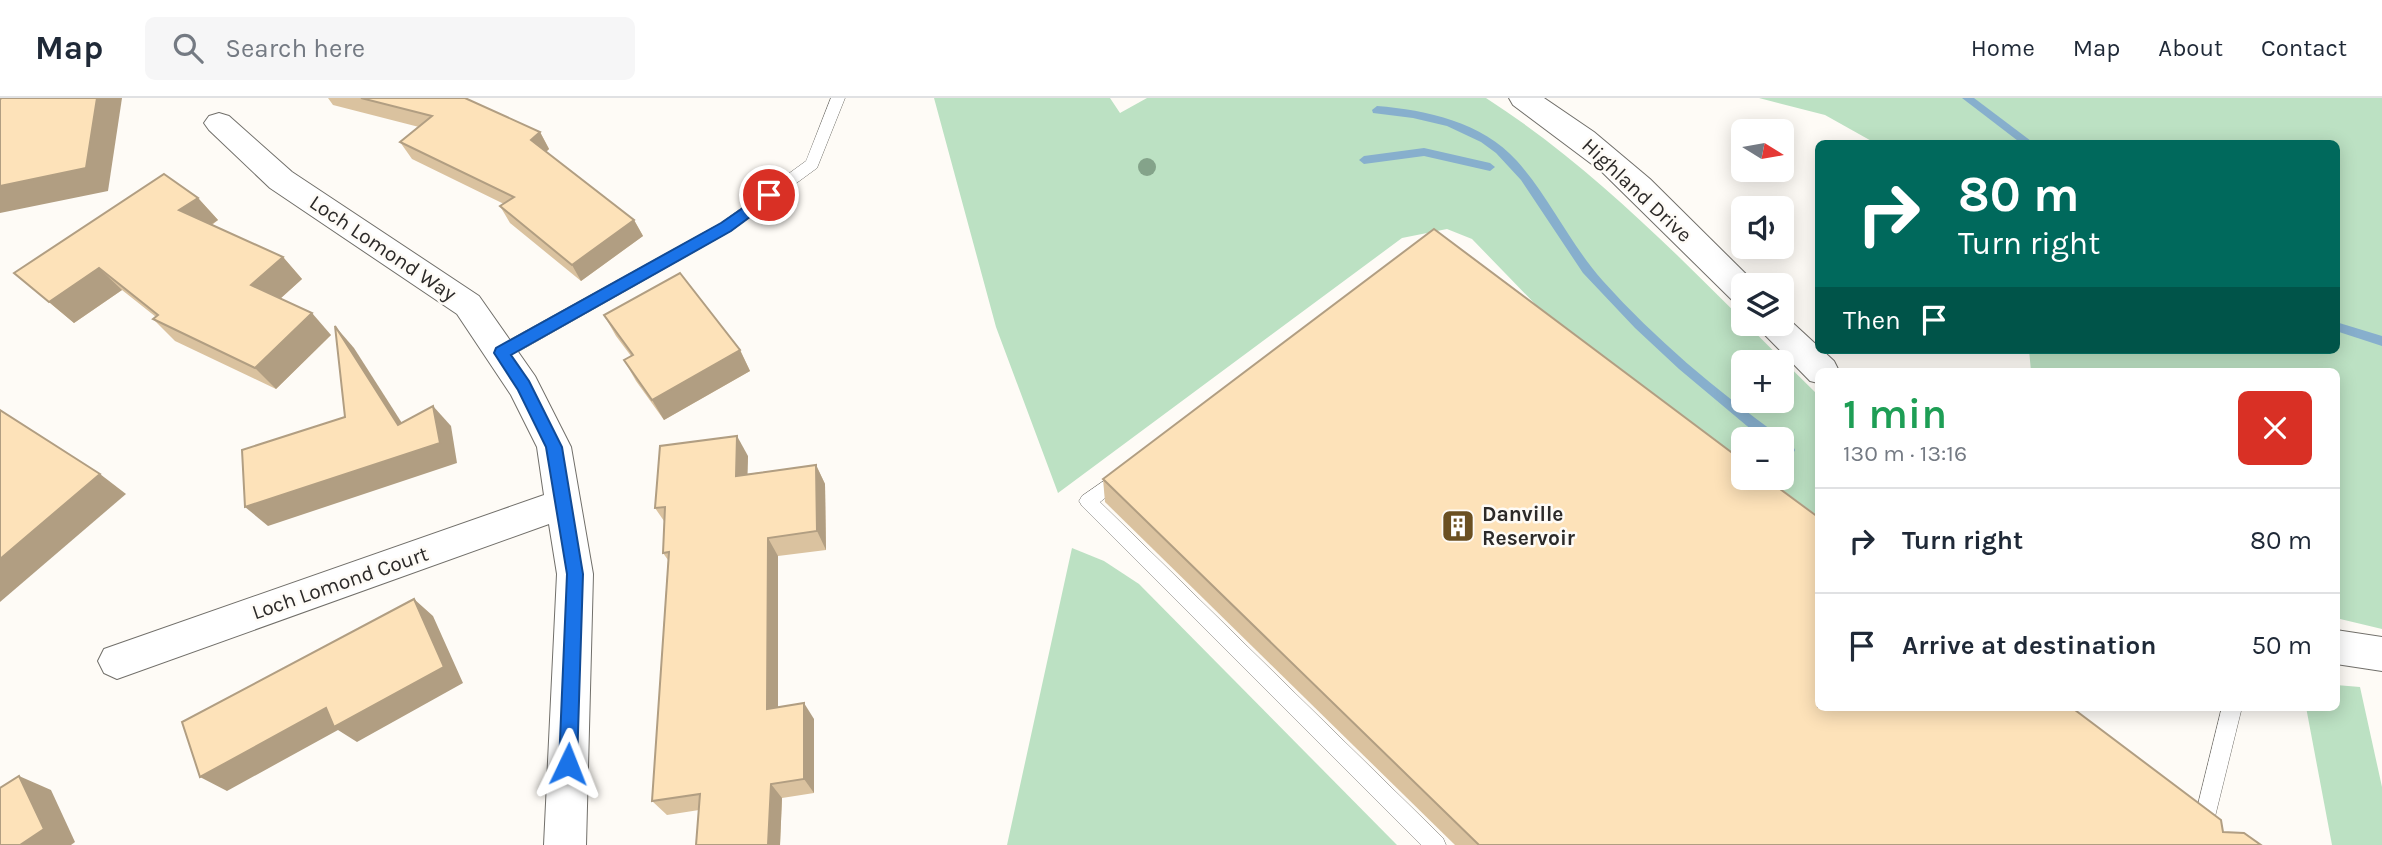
<!DOCTYPE html>
<html lang="en">
<head>
<meta charset="utf-8">
<style>
  body { margin:0; font-family:Karla,sans-serif; background:#f6f6f7; color:#1f2937; height:100vh; display:flex; flex-direction:column; font-size:26px; white-space:nowrap }
  * { box-sizing:border-box; margin:0 }
  p { font-size:23px; color:#747a83 }
  .icon { flex:none; width:38px; height:38px; fill:none; stroke:currentColor; stroke-width:2; stroke-linecap:round; stroke-linejoin:round }
  .map { position:relative; flex:1; overflow:hidden }
  .details { position:absolute; left:1815px; top:270px; width:525px; height:343px; display:flex; flex-direction:column; background:#fff; border-radius:10px; box-shadow:0 4px 18px #0003 }
  .details>* { flex:none }
  .banner { position:absolute; left:1815px; top:42px; width:525px; height:214px; border-radius:10px; box-shadow:0 4px 18px #0003; background:#00695c; color:#fff; overflow:hidden }
  .needle { width:46px; rotate:101deg }
  .tools { position:absolute; left:1731px; top:21px; display:grid; gap:14px }
  .tools a { display:grid; place-items:center; width:63px; height:63px; border-radius:10px; background:#fff; box-shadow:0 4px 18px #0003; font-size:35px }
  .pin { position:absolute; display:grid; place-items:center; width:60px; height:60px; color:#fff; margin:-30px; border:4px solid #fff; border-radius:50%; box-shadow:0 2px 7px #0007 }
  .me { position:absolute; width:77px; margin:-38px; rotate:2deg; stroke-linejoin:round; filter:drop-shadow(0 0 5px #0008) }
  .turn { display:flex; align-items:center; gap:24px; height:147px; padding:0 28px; font-size:32px }
  .turn .icon { width:91px; height:91px; stroke-width:2.5 }
  .turn b { display:block; font-size:49px; line-height:60px }
  .then { display:flex; align-items:center; height:66px; padding:0 28px; background:#0003; gap:14px; font-size:26px }
  .round { display:grid; place-items:center; flex:none; width:74px; height:74px; border-radius:10px; background:#f6f6f7 }
  .overview { display:flex; align-items:center; justify-content:space-between; height:119px; padding:0 28px }
  h1 { font-size:42px; font-weight:600; line-height:52px; color:#1e9e55 }
  ul { padding:0; list-style:none }
  li { display:flex; align-items:center; gap:21px; height:105px; padding:0 28px; border-top:2px solid #e0e1e3 }
  li div { flex:1 }
  li b { display:block; font-size:26px }
  li em { font-style:normal }
  header { display:flex; align-items:center; gap:42px; box-sizing:border-box; height:98px; padding:0 35px; background:#fff; border-bottom:2px solid #e0e1e3 }
  header strong { font-size:33px }
  nav { display:flex; gap:38px; margin-inline-start:auto; font-size:24px }
  .search { width:490px; height:63px; background:#f6f6f7; display:flex; align-items:center; gap:18px; box-sizing:border-box; padding:0 24px; border-radius:10px; color:#747a83; font-size:26px }
  .map>svg:first-child { display:block }
  .green { fill:#bce1c3; fill-rule:evenodd }
  .lines { fill:none; stroke-linecap:round; stroke-linejoin:round }
  .stream { fill:#87afcd; fill-rule:evenodd }
  .lane-casing { stroke:#716f6a; stroke-width:1 }
  .street-casing { stroke:#716f6a; stroke-width:2 }
  .lane { fill:#fff; fill-rule:evenodd }
  .street { fill:#fff; fill-rule:evenodd }
  .tree { fill:#84a38a }
  .wall { fill:#dac29f }
  .shaded-wall { fill:#b19e82 }
  .building { fill:#fde2b9; stroke:#b19e82; stroke-width:2 }
  .route { fill:#1a73e8; stroke:#114b97; stroke-width:2 }
  .labels { text-anchor:middle; dominant-baseline:central; stroke-width:5; stroke-linejoin:round; paint-order:stroke }
  .street-label { font-size:21px; fill:#2c2a29; stroke:#fefbf6 }
  .poi-label { font-size:21px; font-weight:bold; fill:#2c2a29; stroke:#fefbf6; text-anchor:start }
</style>
</head>
<body>
<header>
<strong>Map</strong>
<div class="search"><svg class="icon" aria-label="search" viewBox="0 0 24 24"><circle cx="10" cy="10" r="6"/><path d="M15 15l6 6"/></svg>Search here</div>
<nav><a>Home</a><a>Map</a><a>About</a><a>Contact</a></nav>
</header>
<div class="map">
<svg width="2382" height="747" viewBox="0 0 2382 747">
  <rect width="100%" height="100%" fill="#fefbf6"/>
  <g class="green">
    <path d="M934,0H1110L1120,15L1147,0H1486C1612,81 1712,194 1818,297V418L1766,380H1782V341H1743V363L1538,209L1472,141L1447,131L1402,140L1058,395L996,229ZM1743,264H1782V303H1743Z"/>
    <polygon points="1759,0 2382,0 2382,531 2336,520 2336,273 2031,273 2029,252 2336,252 2336,46 1875,45 1825,17"/>
    <polygon points="1072,450 1104,463 1139,486 1397,747 1007,747"/>
    <polygon points="2336,587 2360,589 2382,689 2382,747 2332,747 2306,609 2336,609"/>
  </g>
  <g class="lines">
    <g class="stream">
      <polygon points="1962,0 1974,0 2035,46 2022,46"/>
      <path d="M1377,8C1427,12 1482,24 1517,63C1550,100 1570,146 1603,183C1655,241 1716,292 1778,337L1780,341H1765L1747,328L1679,271L1635,230L1583,175L1521,82L1496,55L1481,44L1447,28L1413,20L1373,15L1372,12Z"/>
      <polygon points="1424,50 1490,65 1495,69 1490,73 1424,58 1364,66 1359,62 1364,58"/>
      <polygon points="2336,224 2382,238 2382,248 2336,233"/>
      <polygon points="1782,342 1793,348 1795,352 1793,356 1789,357 1782,353"/>
    </g>
    <defs>
      <g id="lane">
        <polygon points="831,0 845,0 817,70 731,133 507,260 495,260 493,255 495,250 721,125 806,63"/>
        <polygon points="1121,371 1127,373 1130,378 1127,383 1100,404 1443,740 1446,747 1421,747 1082,408 1079,403 1082,398"/>
        <polygon points="2222,609 2242,609 2211,735 2208,742 2201,745 2194,742 2191,735"/>
      </g>
      <g id="street">
        <polygon points="1509,0 1544,0 1594,34 1650,81 1754,184 1756,187 1743,187 1743,205 1732,202 1601,73 1513,7"/>
        <polygon points="219,15 229,18 292,74 479,198 535,278 571,349 593,476 586,747 544,747 557,476 549,426 117,581 104,575 98,563 104,551 544,397 537,349 511,297 457,216 270,90 209,32 204,25 209,18"/>
        <polygon points="1782,215 1834,263 1839,273 1818,273 1818,285 1810,283 1763,235 1759,226 1782,226"/>
        <polygon points="2336,532 2382,539 2382,573 2336,566"/>
      </g>
    </defs>
    <use href="#lane" class="lane-casing"/>
    <use href="#street" class="street-casing"/>
    <use href="#lane" class="lane"/>
    <use href="#street" class="street"/>
  </g>
  <circle class="tree" cx="1147" cy="69" r="9"/>
  <g class="wall">
    <polygon points="328,0 465,0 540,34 549,51 546,54 634,122 643,138 581,183 510,125 500,108 504,106 412,61 400,44 419,29 333,7"/>
    <polygon points="198,100 218,122 212,127 283,159 302,181 280,201 331,237 276,291 175,243 153,221 156,219 122,192 74,225 14,175"/>
    <polygon points="604,217 740,252 750,273 664,322 636,283 624,262 631,258 616,238"/>
    <polygon points="748,358 747,376 816,367 825,386 826,452 778,458 778,609 814,621 814,695 782,700 780,747 696,747 699,712 667,717 652,703 668,462 663,455 664,423 655,410"/>
    <polygon points="1103,381 2223,734 2261,747 1455,747 1105,404"/>
  </g>
  <g class="shaded-wall">
    <polygon points="97,0 122,0 108,93 0,115 0,88"/>
    <polygon points="540,34 549,51 540,59 531,42"/>
    <polygon points="198,100 218,122 200,134 179,112"/>
    <polygon points="634,122 643,138 581,183 572,167"/>
    <polygon points="283,159 302,181 271,209 251,187"/>
    <polygon points="99,170 122,192 74,225 49,204"/>
    <polygon points="312,215 331,237 276,291 255,270"/>
    <polygon points="335,228 354,250 416,347 398,327"/>
    <polygon points="740,252 750,273 664,322 652,302"/>
    <polygon points="433,308 451,328 457,365 268,428 245,409"/>
    <polygon points="737,338 748,358 747,397 736,378"/>
    <polygon points="816,367 825,386 826,452 817,433"/>
    <polygon points="100,376 126,396 0,504 0,461"/>
    <polygon points="768,440 778,458 778,626 767,611"/>
    <polygon points="414,501 433,518 463,585 357,644 338,632 227,693 200,679"/>
    <polygon points="804,605 814,621 814,695 804,681"/>
    <polygon points="19,678 51,692 75,744 71,747 20,747"/>
    <polygon points="771,686 782,700 780,747 768,747"/>
  </g>
  <g class="building">
    <polygon points="1,0 97,0 86,70 0,88 0,2"/>
    <polygon points="361,0 465,0 540,34 531,42 634,122 572,167 500,108 514,99 400,44 432,18"/>
    <polygon points="164,76 198,100 179,112 283,159 251,187 312,215 255,270 153,221 158,217 99,170 49,204 14,175"/>
    <polygon points="1434,131 1743,363 1743,380 1765,380 1818,419 1818,609 2071,609 2221,722 2223,734 2244,735 2261,747 1479,747 1103,381"/>
    <polygon points="680,175 740,252 652,302 624,262 633,257 604,217"/>
    <polygon points="335,228 398,327 433,308 440,345 245,409 242,352 345,319"/>
    <polygon points="0,312 100,376 0,461"/>
    <polygon points="737,338 736,378 816,367 817,433 768,440 767,611 804,605 804,681 771,686 768,747 696,747 700,696 652,703 669,454 663,455 665,409 655,410 660,348"/>
    <polygon points="414,501 444,569 334,629 326,610 200,679 182,624"/>
    <polygon points="19,678 44,731 20,747 0,747 0,690"/>
  </g>
  <polygon class="route" points="769,92 776,97 774,101 731,133 511,257 529,283 562,349 583,476 577,666 574,672 568,674 561,672 559,666 567,476 546,349 518,292 494,255 496,250 721,125"/>
  <defs>
    <symbol id="building-square" viewBox="-11 -11 22 22"><rect x="-9" y="-9" width="18" height="18" rx="4" fill="#6b5022" stroke="#fefbf6"/><path d="M-4-6H4V6H1V3H-1V6H-4ZM-2.5-4.3h1.7v1.8h-1.7ZM.8-4.3h1.7v1.8H.8ZM-2.5-1h1.7V.8h-1.7ZM.8-1h1.7V.8H.8Z" fill="#fff"/></symbol>
  </defs>
  <g fill-rule="evenodd">
    <use href="#building-square" x="1439" y="409" width="38" height="38"/>
  </g>
  <g class="labels">
    <g class="street-label">
      <text transform="translate(1637 92) rotate(43)">Highland Drive</text>
      <text transform="translate(383 150) rotate(34)">Loch Lomond Way</text>
      <text transform="translate(340 485) rotate(-19)">Loch Lomond Court</text>
    </g>
    <g class="poi-label">
      <text x="1482" y="416">Danville<tspan x="1482" dy="24">Reservoir</tspan></text>
    </g>
  </g>
</svg>
<div class="tools">
<a><svg class="needle" viewBox="-14 -14 28 28"><path d="M0-13l5 13h-10z" fill="#e53935"/><path d="M0 13l5-13h-10z" fill="#747a83"/></svg></a>
<a><svg class="icon" aria-label="sound" viewBox="0 0 24 24"><path d="M4 9h4l5-4v14l-5-4H4zM17 9q2 3 0 6"/></svg></a>
<a><svg class="icon" aria-label="layers" viewBox="0 0 24 24"><path d="M12 4l9 5-9 5-9-5zM3 14l9 5 9-5"/></svg></a>
<a>+</a>
<a>−</a>
</div>
<div class="pin" style="left:769px;top:97px;background:#d93025"><svg class="icon" aria-label="arrive" viewBox="0 0 24 24"><path d="M6 21V4h12l-3 4 3 4H6"/></svg></div>
<svg class="me" style="left:568px;top:666px" viewBox="-20 -20 40 40"><path d="M0-17L14 15 0 8-14 15z" fill="#1a73e8" stroke="#fff" stroke-width="4"/></svg>
<div class="banner">
<div class="turn"><svg class="icon" aria-label="right" viewBox="0 0 24 24"><path d="M7 20v-9h11M14 6l5 5-5 5"/></svg><div><b>80 m</b>Turn right</div></div>
<div class="then">Then<svg class="icon" aria-label="arrive" viewBox="0 0 24 24"><path d="M6 21V4h12l-3 4 3 4H6"/></svg></div>
</div>
<section class="details">
<div class="overview"><div><h1>1 min</h1><p>130 m · 13:16</p></div><a class="round" style="background:#d93025;color:#fff"><svg class="icon" aria-label="close" viewBox="0 0 24 24"><path d="M6 6l12 12M18 6L6 18"/></svg></a></div>
<ul>
<li><svg class="icon" aria-label="right" viewBox="0 0 24 24"><path d="M7 20v-9h11M14 6l5 5-5 5"/></svg><div><b>Turn right</b></div><em>80 m</em></li>
<li><svg class="icon" aria-label="arrive" viewBox="0 0 24 24"><path d="M6 21V4h12l-3 4 3 4H6"/></svg><div><b>Arrive at destination</b></div><em>50 m</em></li>
</ul>
</section>
</div>
</body>
</html>
